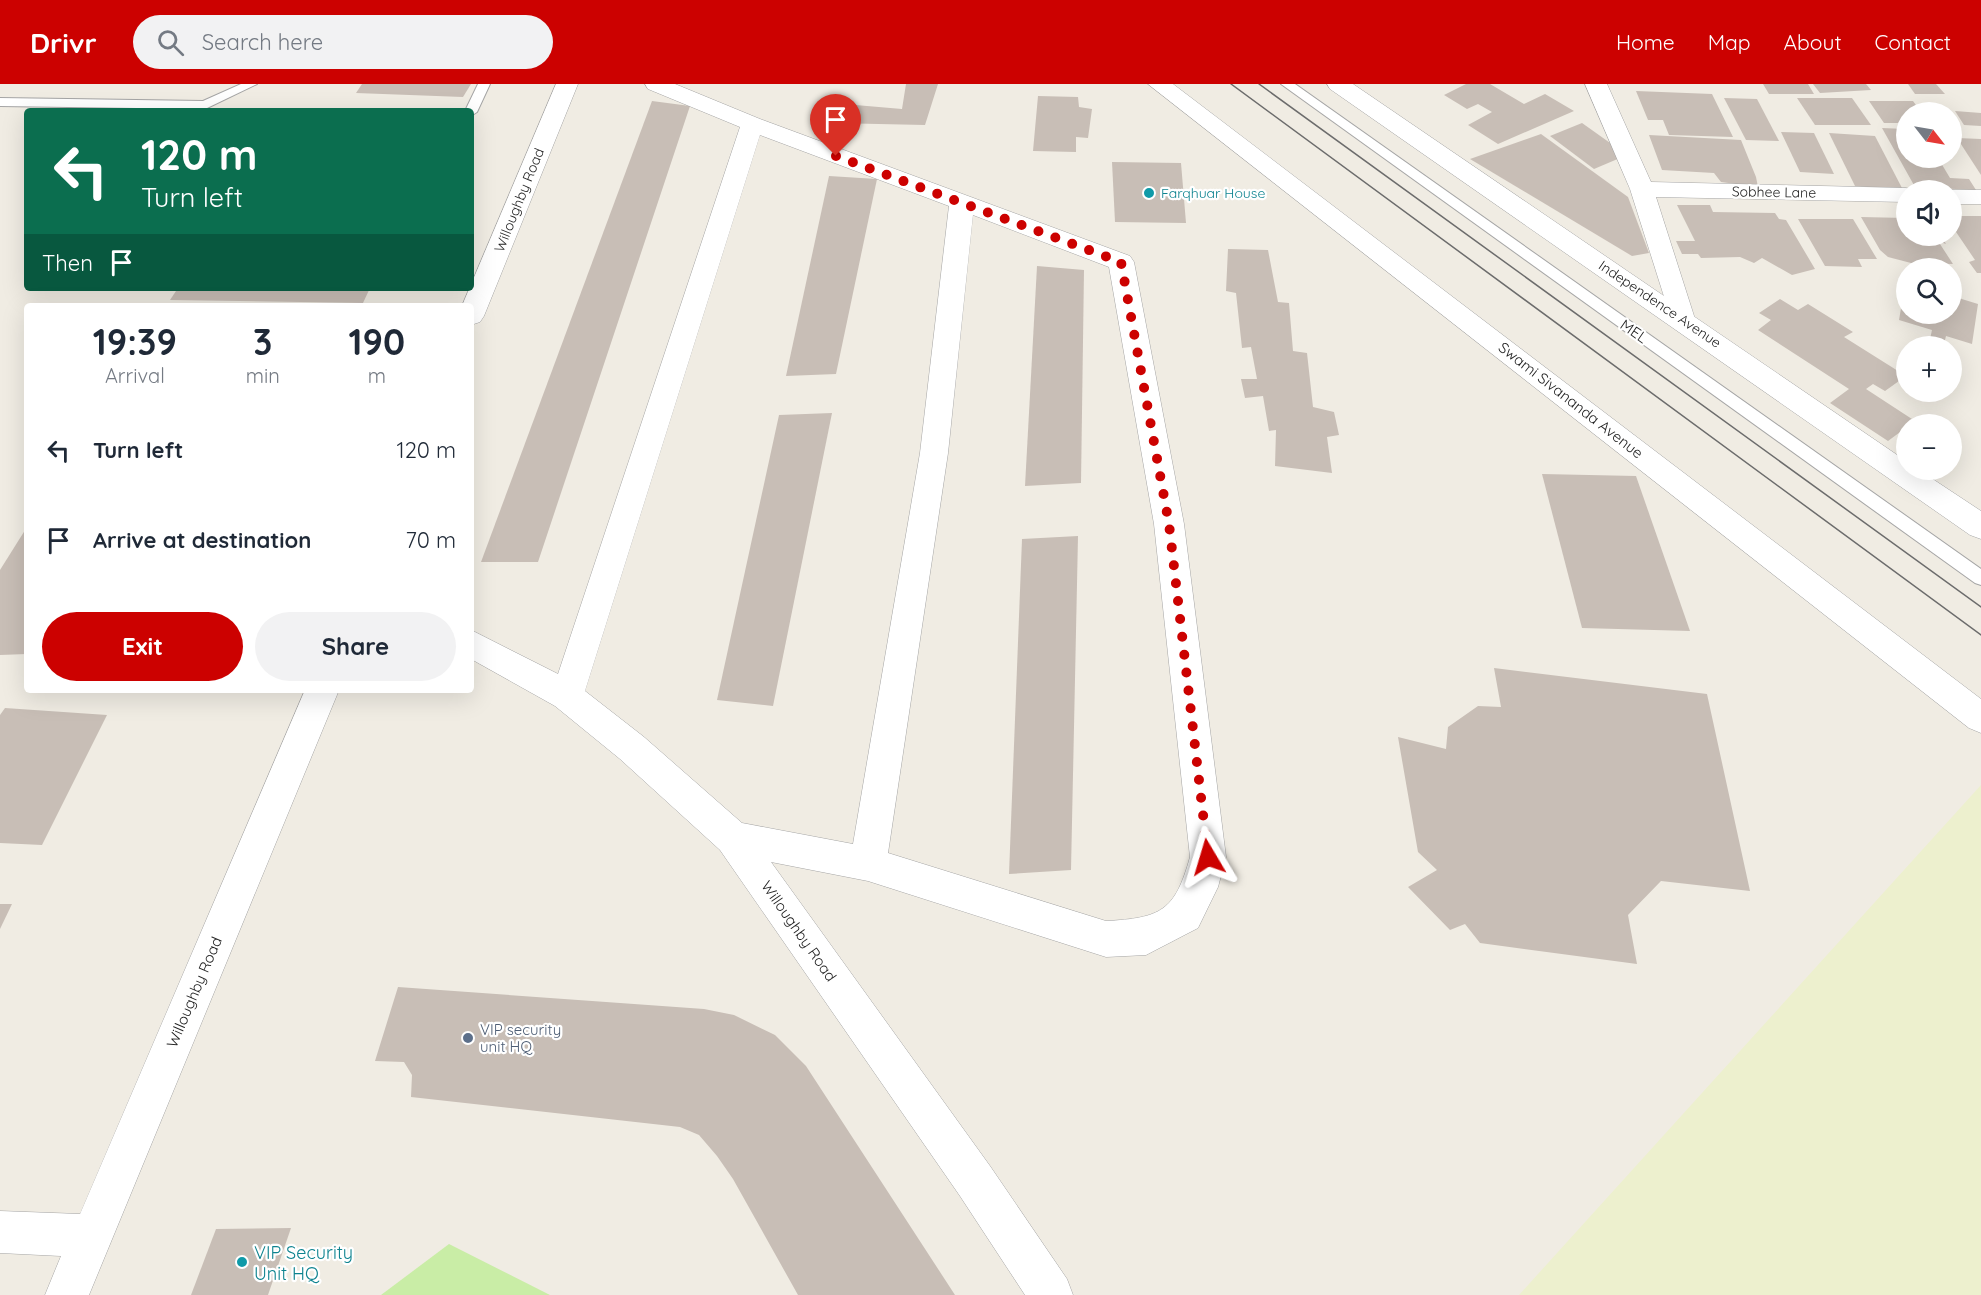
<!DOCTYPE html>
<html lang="en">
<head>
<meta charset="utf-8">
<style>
  body { margin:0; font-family:Quicksand,sans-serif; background:#f2f2f3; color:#1f2937; height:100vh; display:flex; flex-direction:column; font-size:22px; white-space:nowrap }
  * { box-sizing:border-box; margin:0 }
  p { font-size:20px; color:#747a83 }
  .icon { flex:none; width:33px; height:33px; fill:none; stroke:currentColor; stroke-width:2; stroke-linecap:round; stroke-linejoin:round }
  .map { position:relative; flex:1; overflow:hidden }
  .side { position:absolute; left:24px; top:219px; width:450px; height:390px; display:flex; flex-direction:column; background:#fff; border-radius:6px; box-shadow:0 6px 24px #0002 }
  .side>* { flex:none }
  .hud { position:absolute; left:24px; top:24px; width:450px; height:183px; border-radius:6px; box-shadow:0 6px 24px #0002; background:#0b6e4f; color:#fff; overflow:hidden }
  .needle { width:39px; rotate:121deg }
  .tools { position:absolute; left:1896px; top:18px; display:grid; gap:12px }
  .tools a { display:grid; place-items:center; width:66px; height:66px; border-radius:50%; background:#fff; box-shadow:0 6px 24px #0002; font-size:30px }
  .pin { position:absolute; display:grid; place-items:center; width:51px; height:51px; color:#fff; margin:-62px -26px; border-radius:50% 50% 50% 0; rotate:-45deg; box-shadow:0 0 6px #0007 }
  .pin .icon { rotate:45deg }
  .me { position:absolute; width:66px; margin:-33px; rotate:353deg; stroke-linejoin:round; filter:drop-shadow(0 0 4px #0008) }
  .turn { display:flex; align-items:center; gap:21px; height:126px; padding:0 18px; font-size:27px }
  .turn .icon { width:78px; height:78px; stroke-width:2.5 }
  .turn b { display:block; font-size:42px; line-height:51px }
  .then { display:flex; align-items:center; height:57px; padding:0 18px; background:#0003; gap:12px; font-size:22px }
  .eta { display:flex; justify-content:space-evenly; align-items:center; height:102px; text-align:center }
  .eta b { font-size:36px; font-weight:700; line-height:42px }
  .cta { display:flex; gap:12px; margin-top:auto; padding:12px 18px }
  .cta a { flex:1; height:69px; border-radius:36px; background:#cc0100; color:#fff; font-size:24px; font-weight:700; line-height:69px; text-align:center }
  .cta a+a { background:#f2f2f3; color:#1f2937 }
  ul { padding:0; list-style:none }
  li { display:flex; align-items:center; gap:18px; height:90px; padding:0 18px }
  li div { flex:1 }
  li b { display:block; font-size:22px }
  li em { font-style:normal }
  header { display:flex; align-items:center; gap:36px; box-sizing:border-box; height:84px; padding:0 30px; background:#cc0100; color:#fff }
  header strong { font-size:28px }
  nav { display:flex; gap:33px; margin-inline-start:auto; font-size:21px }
  .search { width:420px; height:54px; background:#f2f2f3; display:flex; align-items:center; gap:15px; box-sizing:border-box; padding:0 21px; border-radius:33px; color:#747a83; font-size:22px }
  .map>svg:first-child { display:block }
  .farmland { fill:#edf0ce }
  .grass { fill:#c9eda6 }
  .building { fill:#c8beb6 }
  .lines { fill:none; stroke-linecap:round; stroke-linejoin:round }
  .service-casing { stroke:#a5a5a5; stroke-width:2 }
  .minor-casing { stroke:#a5a5a5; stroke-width:1 }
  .tertiary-casing { stroke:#a5a5a5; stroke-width:1 }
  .service { fill:#fff; fill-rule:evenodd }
  .minor { fill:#fff; fill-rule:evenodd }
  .tertiary { fill:#fff; fill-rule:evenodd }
  .tram { stroke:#6c6c6c; stroke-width:1.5 }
  .route { stroke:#cc0100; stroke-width:10; stroke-dasharray:0 18 }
  .culture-dot { fill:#0f9aa8; stroke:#fff; stroke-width:2 }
  .service-dot { fill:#5c6f8a; stroke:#fff; stroke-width:2 }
  .labels { text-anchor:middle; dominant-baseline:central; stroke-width:4.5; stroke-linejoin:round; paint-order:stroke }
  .far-street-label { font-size:14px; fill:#1e1e1e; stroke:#fff }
  .far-culture-label { font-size:14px; fill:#0d838f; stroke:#fff; text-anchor:start }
  .street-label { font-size:15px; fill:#1e1e1e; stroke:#fff }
  .service-label { font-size:15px; fill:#4e5e75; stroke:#fff; text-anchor:start }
  .near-culture-label { font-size:18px; fill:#0d838f; stroke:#fff; text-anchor:start }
</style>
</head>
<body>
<header>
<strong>Drivr</strong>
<div class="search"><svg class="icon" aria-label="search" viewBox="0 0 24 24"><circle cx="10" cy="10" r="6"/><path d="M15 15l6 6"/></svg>Search here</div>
<nav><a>Home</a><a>Map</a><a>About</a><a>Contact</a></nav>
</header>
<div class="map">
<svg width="1981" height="1211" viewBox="0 0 1981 1211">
  <rect width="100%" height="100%" fill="#f0ece3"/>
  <polygon class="farmland" points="1981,701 1981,1211 1519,1211"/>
  <polygon class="grass" points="449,1160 550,1211 381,1211"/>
  <g class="building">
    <polygon points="362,0 471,0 463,13 356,9"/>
    <polygon points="906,0 938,0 925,41 832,39 832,19 902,25"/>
    <polygon points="1466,0 1490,0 1524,20 1545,10 1574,27 1498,60 1468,41 1492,28 1478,20 1467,25 1444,11"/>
    <polygon points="1763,0 1808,0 1814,10 1769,10"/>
    <polygon points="1813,0 1866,0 1871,6 1820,9"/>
    <polygon points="1908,0 1936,0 1945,10 1915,10"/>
    <polygon points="1636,7 1712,10 1733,53 1669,51 1663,36 1648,36"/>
    <polygon points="1038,12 1078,13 1079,23 1092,25 1088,54 1076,53 1076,68 1033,67"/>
    <polygon points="1724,14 1757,15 1779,57 1746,56"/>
    <polygon points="1797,14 1852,14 1871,41 1815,41"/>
    <polygon points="652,17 690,22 538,478 481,478"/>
    <polygon points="1869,17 1913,17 1921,28 1906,28 1906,39 1884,39"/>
    <polygon points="1955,27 1981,29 1981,42 1964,41"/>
    <polygon points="1582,39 1627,71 1594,85 1550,52"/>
    <polygon points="1882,44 1906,45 1906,74 1938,74 1950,94 1969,95 1976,106 1915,103"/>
    <polygon points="1781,48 1814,49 1834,90 1800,88"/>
    <polygon points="1829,49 1875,52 1903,106 1855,102"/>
    <polygon points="1541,50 1628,113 1649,169 1632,172 1470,75"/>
    <polygon points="1649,51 1741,56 1756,93 1758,103 1721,98 1714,89 1662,86"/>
    <polygon points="1957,54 1981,55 1981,91"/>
    <polygon points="1112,78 1181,79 1186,139 1115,138"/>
    <polygon points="829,92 877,95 836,290 786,292"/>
    <polygon points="1677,121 1710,121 1713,128 1775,129 1779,135 1786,136 1815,185 1792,191 1762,174 1754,179 1740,173 1701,174 1698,170 1682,170 1676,157 1695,157"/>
    <polygon points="1952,132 1981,132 1981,189 1977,189 1969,178 1975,176 1952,142"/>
    <polygon points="1861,133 1906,134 1906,152 1941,152 1946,160 1938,157 1953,180 1911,179 1888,173 1880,166"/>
    <polygon points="1798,135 1853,135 1877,175 1858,175 1862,183 1825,182"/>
    <polygon points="1228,165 1268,166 1278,218 1289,219 1293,267 1307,269 1313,323 1334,328 1339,351 1327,353 1332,389 1275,382 1276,346 1269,347 1263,312 1245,314 1241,295 1257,295 1251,263 1242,264 1236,209 1226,207"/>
    <polygon points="1037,182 1084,186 1081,399 1025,402"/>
    <polygon points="1905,201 1906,230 1952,230 1952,212 1978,220 1972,260 1946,252 1944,260 1930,255 1932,246 1899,236"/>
    <polygon points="178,204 370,204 363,219 170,216"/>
    <polygon points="1780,215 1798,226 1808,220 1853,248 1844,253 1906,292 1885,307 1873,300 1866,305 1915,337 1888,357 1830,319 1849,305 1758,246 1771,236 1759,229"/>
    <polygon points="832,329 773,622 717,616 779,331"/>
    <polygon points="1542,390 1636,392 1690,547 1582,544"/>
    <polygon points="27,443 27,570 0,571 0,486"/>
    <polygon points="1078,452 1071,786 1009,790 1022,455"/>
    <polygon points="1494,584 1707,610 1750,807 1661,797 1628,831 1637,880 1480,859 1465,840 1450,846 1408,803 1437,786 1418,768 1398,653 1446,665 1448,643 1478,622 1501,623"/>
    <polygon points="5,624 107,631 42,761 0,759 0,631"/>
    <polygon points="0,820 12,820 0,845"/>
    <polygon points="398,903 704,925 734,931 775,951 806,982 955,1211 798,1211 733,1095 717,1072 699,1051 680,1043 411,1013 412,991 404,978 375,977"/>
    <polygon points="291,1144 268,1211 191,1211 216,1145"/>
  </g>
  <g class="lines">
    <defs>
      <g id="service">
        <polygon points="241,0 257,0 205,25 0,22 0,14 203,17"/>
        <polygon points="478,0 490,0 477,28 471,32 471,27 465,27"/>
        <polygon points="1281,0 1295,0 1981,485 1981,501 1975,499"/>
      </g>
      <g id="minor">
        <polygon points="556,0 578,0 484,232 480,238 471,241 471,222 462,222"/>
        <path d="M645,0H675L760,35L1130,172L1134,178L1184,440L1226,773L1218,803L1198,844L1146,871L1106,873L868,797L771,778L990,1082L1067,1195L1073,1211H1025L960,1112L720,766L620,675L555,622L471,575V546L558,590L740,43L648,5ZM760,51L949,122L920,369L853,760L742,739L644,653L585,607ZM973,131L1109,183L1154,440L1190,773C1175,827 1161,834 1106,837L888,769L948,369Z"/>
        <polygon points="1585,0 1607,0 1651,98 1906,104 1915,106 1906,106 1906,118 1656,113 1695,235 1691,241 1682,244 1673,241 1630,105"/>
        <polygon points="1948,106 1981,106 1981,120 1952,120 1952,106"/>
        <polygon points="305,606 339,606 89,1211 45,1211 61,1172 0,1169 0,1127 80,1130"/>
      </g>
      <g id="tertiary">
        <polygon points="1148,0 1173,0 1981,615 1981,649 1969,644"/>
        <polygon points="1327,0 1353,0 1906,377 1906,386 1919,386 1981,427 1981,455 1970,451 1330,5"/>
      </g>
    </defs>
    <use href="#service" class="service-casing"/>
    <use href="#minor" class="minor-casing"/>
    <use href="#tertiary" class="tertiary-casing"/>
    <use href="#service" class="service"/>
    <use href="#minor" class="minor"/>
    <use href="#tertiary" class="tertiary"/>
    <g class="tram">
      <polyline points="1231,0 1981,551"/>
      <polyline points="1259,0 1981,523"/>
    </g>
  </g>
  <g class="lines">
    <polyline class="route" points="836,72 1121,178 1169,440 1208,773"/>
  </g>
  <g class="culture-dot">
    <circle cx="1149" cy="109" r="6"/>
    <circle cx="242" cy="1178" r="6"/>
  </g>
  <circle class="service-dot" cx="468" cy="954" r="6"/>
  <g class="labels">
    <g class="far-street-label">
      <text transform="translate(1774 108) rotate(1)">Sobhee Lane</text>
      <text transform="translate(519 116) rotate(-68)">Willoughby Road</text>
      <text transform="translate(1660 220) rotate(34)">Independence Avenue</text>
    </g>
    <g class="far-culture-label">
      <text x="1161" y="109">Farqhuar House</text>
    </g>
    <g class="street-label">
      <text transform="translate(1634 247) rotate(35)">MEL</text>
      <text transform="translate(1571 316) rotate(38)">Swami Sivananda Avenue</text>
      <text transform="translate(799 847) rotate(55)">Willoughby Road</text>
      <text transform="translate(194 908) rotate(-67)">Willoughby Road</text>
    </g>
    <g class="service-label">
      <text x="480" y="945">VIP security<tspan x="480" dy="17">unit HQ</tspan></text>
    </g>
    <g class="near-culture-label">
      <text x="254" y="1168">VIP Security<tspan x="254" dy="21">Unit HQ</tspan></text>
    </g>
  </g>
</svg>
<div class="tools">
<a><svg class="needle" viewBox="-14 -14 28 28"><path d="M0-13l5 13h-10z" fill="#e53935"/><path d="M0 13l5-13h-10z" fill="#747a83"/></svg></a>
<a><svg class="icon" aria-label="sound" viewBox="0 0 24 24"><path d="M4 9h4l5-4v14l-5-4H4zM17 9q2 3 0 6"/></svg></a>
<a><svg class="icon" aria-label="search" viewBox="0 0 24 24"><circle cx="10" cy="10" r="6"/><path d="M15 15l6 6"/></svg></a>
<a>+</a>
<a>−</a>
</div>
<div class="pin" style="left:836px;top:72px;background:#d93025"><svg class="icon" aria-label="arrive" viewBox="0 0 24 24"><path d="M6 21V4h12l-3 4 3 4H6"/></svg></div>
<svg class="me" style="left:1208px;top:773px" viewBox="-20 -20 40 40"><path d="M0-17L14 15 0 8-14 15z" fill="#cc0100" stroke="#fff" stroke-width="4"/></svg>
<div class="hud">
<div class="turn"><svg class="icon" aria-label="left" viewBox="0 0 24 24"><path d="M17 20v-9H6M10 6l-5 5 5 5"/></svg><div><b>120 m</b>Turn left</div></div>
<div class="then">Then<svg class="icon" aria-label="arrive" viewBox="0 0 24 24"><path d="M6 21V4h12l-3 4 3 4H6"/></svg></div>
</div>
<section class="side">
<div class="eta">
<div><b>19:39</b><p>Arrival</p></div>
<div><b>3</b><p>min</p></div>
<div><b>190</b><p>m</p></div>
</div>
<ul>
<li><svg class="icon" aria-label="left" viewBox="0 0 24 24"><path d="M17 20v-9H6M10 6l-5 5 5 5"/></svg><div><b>Turn left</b></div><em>120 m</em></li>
<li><svg class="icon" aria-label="arrive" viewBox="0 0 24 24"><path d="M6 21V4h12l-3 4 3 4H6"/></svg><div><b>Arrive at destination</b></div><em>70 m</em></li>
</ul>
<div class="cta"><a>Exit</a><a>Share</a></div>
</section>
</div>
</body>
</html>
